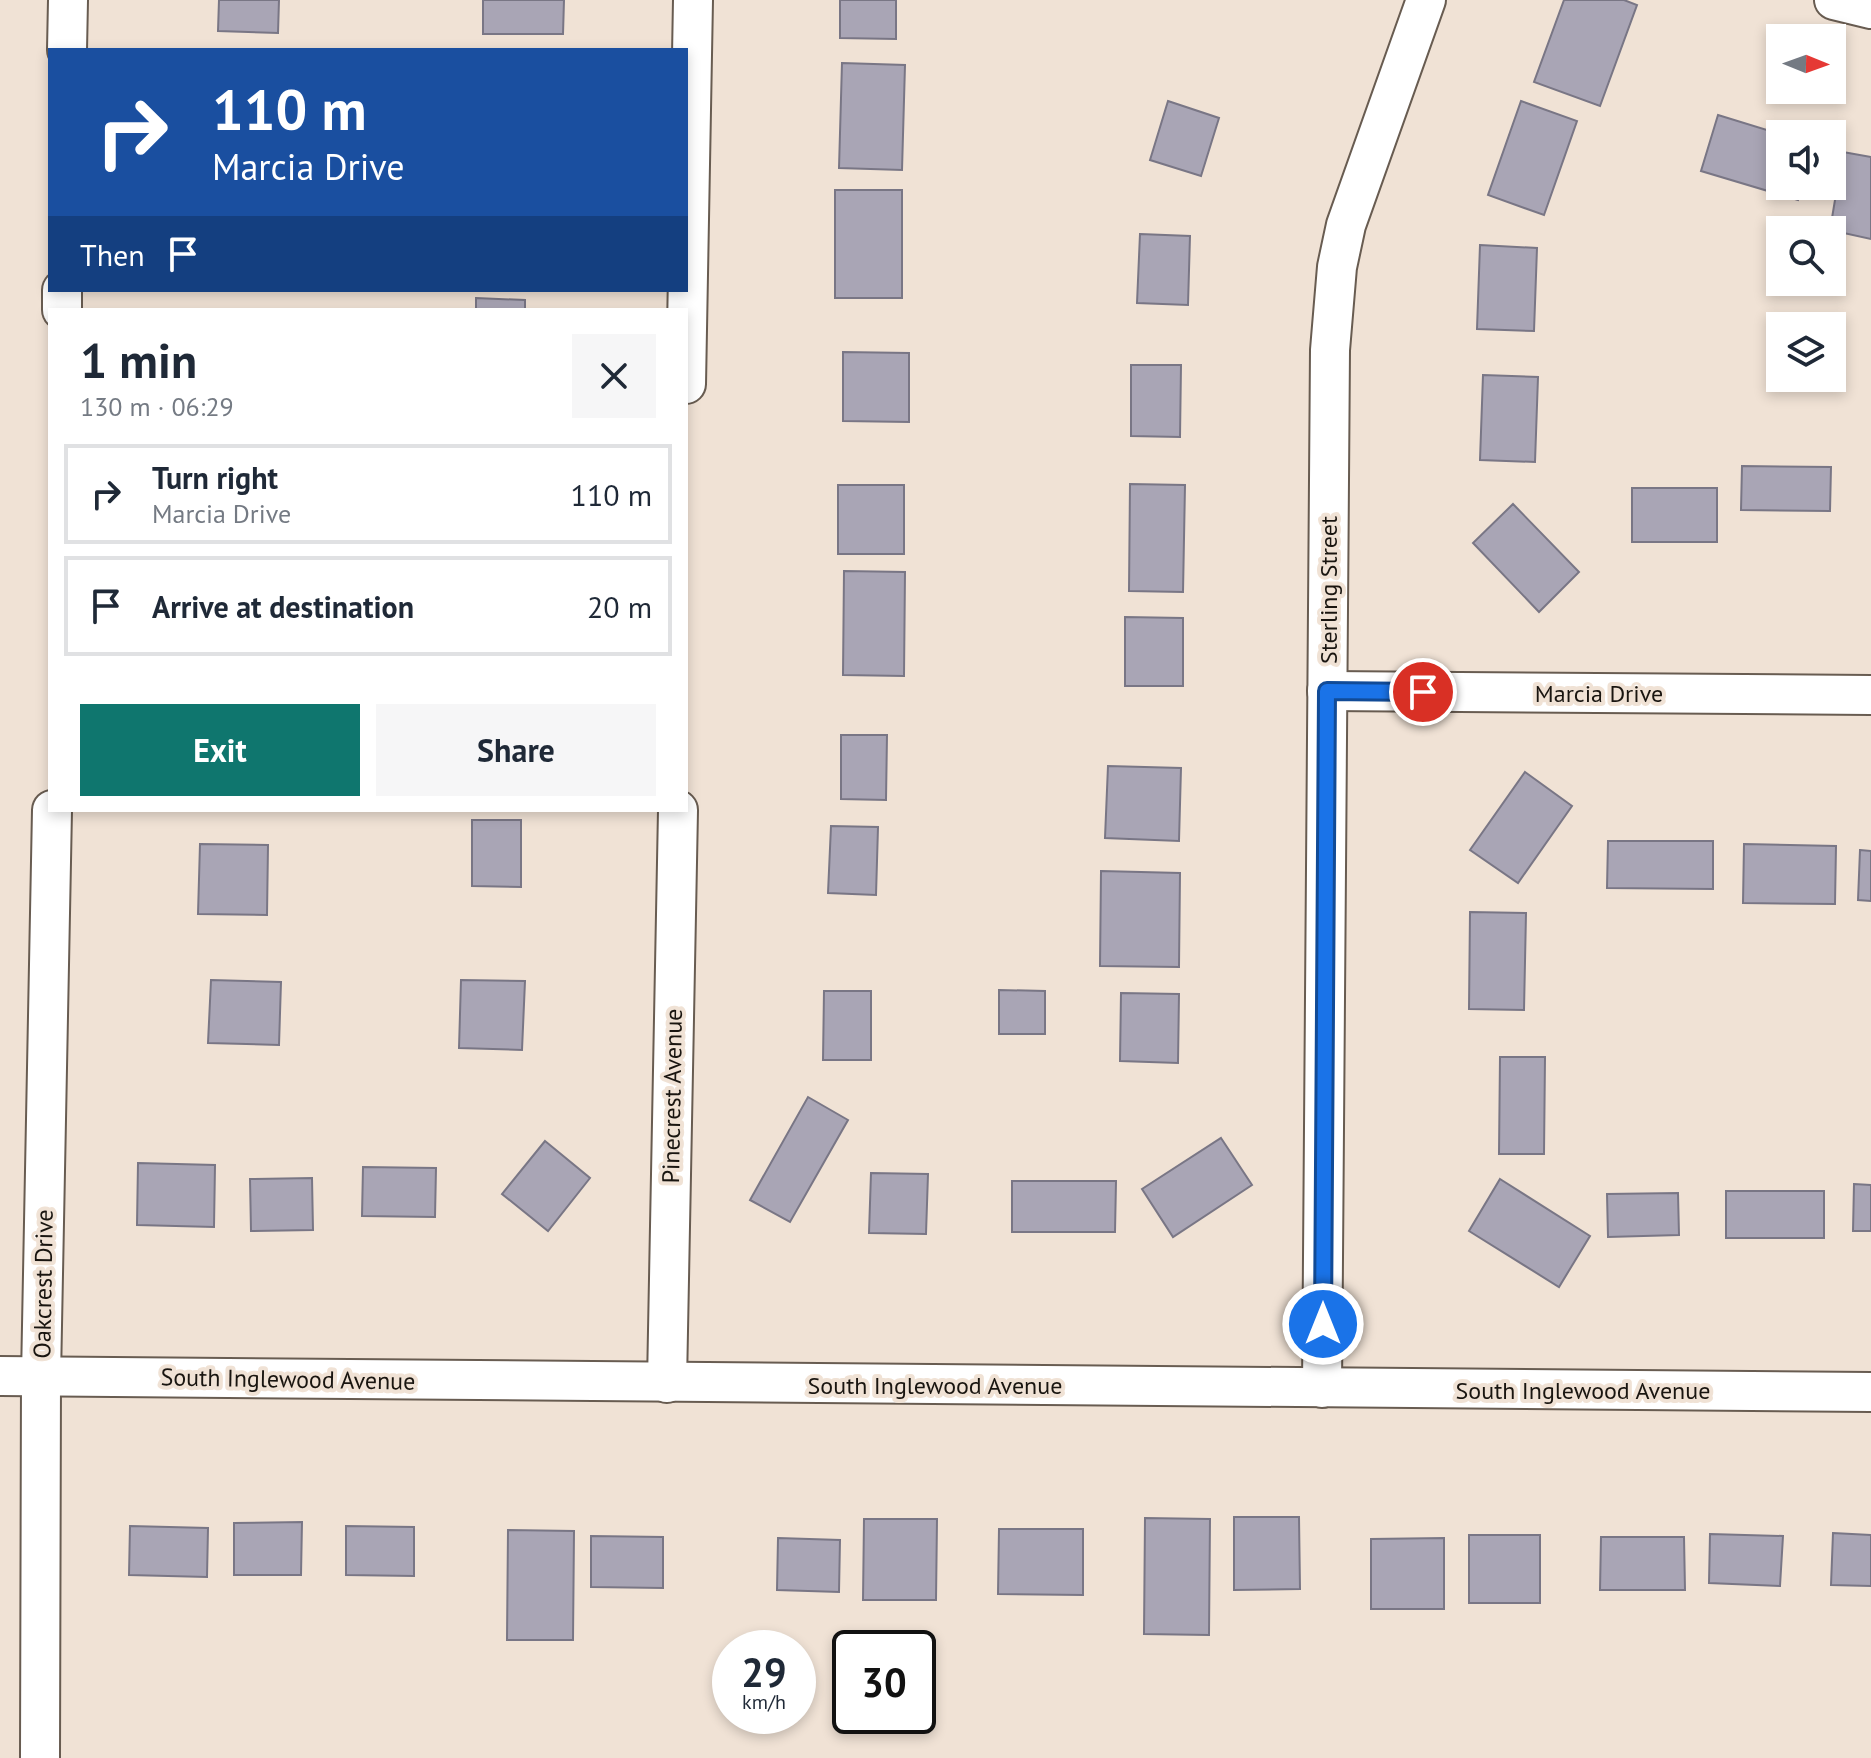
<!DOCTYPE html>
<html lang="en">
<head>
<meta charset="utf-8">
<style>
  body { margin:0; font-family:"PT Sans",sans-serif; background:#f6f6f7; color:#1f2937; height:100vh; display:flex; flex-direction:column; font-size:30px; white-space:nowrap }
  * { box-sizing:border-box; margin:0 }
  p { font-size:26px; color:#747a83 }
  .icon { flex:none; width:44px; height:44px; fill:none; stroke:currentColor; stroke-width:2; stroke-linecap:round; stroke-linejoin:round }
  .map { position:relative; flex:1; overflow:hidden }
  .panel { position:absolute; left:48px; top:308px; width:640px; height:504px; display:flex; flex-direction:column; background:#fff; border-radius:0px; box-shadow:0 4px 12px #0003 }
  .panel>* { flex:none }
  .top-card { position:absolute; left:48px; top:48px; width:640px; height:244px; border-radius:0px; box-shadow:0 4px 12px #0003; background:#1a4fa0; color:#fff; overflow:hidden }
  .needle { width:52px; rotate:91deg }
  .tools { position:absolute; left:1766px; top:24px; display:grid; gap:16px }
  .tools a { display:grid; place-items:center; width:80px; height:80px; border-radius:0px; background:#fff; box-shadow:0 4px 12px #0003; font-size:40px }
  .speed { position:absolute; left:712px; top:1630px; display:flex; gap:16px; font-size:40px; font-weight:700; text-align:center }
  .speed>* { display:grid; place-content:center; width:104px; height:104px; border-radius:50%; background:#fff; box-shadow:0 4px 12px #0003; line-height:1 }
  .speed small { font-size:20px; font-weight:400 }
  .speed .limit { border:4px solid #111; border-radius:12px; background:#fff; color:#111 }
  .pin { position:absolute; display:grid; place-items:center; width:68px; height:68px; color:#fff; margin:-34px; border:4px solid #fff; border-radius:50%; box-shadow:0 2px 8px #0007 }
  .me { position:absolute; width:88px; margin:-44px; rotate:0deg; stroke-linejoin:round; filter:drop-shadow(0 0 6px #0008) }
  .turn { display:flex; align-items:center; gap:28px; height:168px; padding:0 32px; font-size:36px }
  .turn .icon { width:104px; height:104px; stroke-width:2.5 }
  .turn b { display:block; font-size:56px; line-height:68px }
  .then { display:flex; align-items:center; height:76px; padding:0 32px; background:#0003; gap:16px; font-size:30px }
  .round { display:grid; place-items:center; flex:none; width:84px; height:84px; border-radius:0px; background:#f6f6f7 }
  .head { display:flex; align-items:center; justify-content:space-between; height:136px; padding:0 32px }
  h1 { font-size:48px; font-weight:700; line-height:60px }
  .primary-button { display:flex; gap:16px; margin-top:auto; padding:16px 32px }
  .primary-button a { flex:1; height:92px; border-radius:0px; background:#0f766e; color:#fff; font-size:32px; font-weight:700; line-height:92px; text-align:center }
  .primary-button a+a { background:#f6f6f7; color:#1f2937 }
  ul { padding:0; list-style:none }
  li { display:flex; align-items:center; gap:24px; height:100px; margin:0 16px 12px; padding:0 16px; border:4px solid #e0e1e3; border-radius:0px }
  li div { flex:1 }
  li b { display:block; font-size:30px }
  li em { font-style:normal }
  .map>svg:first-child { display:block }
  .building { fill:#a9a5b5; stroke:#797685; stroke-width:2 }
  .lines { fill:none; stroke-linecap:round; stroke-linejoin:round }
  .minor-casing { stroke:#685c51; stroke-width:42 }
  .minor { stroke:#fff; stroke-width:38 }
  .route-casing { stroke:#114b97; stroke-width:20 }
  .route { stroke:#1a73e8; stroke-width:14 }
  .labels { text-anchor:middle; dominant-baseline:central; stroke-width:8; stroke-linejoin:round; paint-order:stroke }
  .street-label { font-size:24px; fill:#191510; stroke:#f0e2d5 }
</style>
</head>
<body>
<div class="map">
<svg width="1871" height="1758" viewBox="0 0 1871 1758">
  <rect width="100%" height="100%" fill="#f0e2d5"/>
  <g class="building">
    <polygon points="219,0 279,0 278,33 218,31"/>
    <polygon points="483,0 564,0 563,34 483,34"/>
    <polygon points="840,0 896,0 896,39 840,38"/>
    <polygon points="1564,0 1624,0 1637,5 1600,106 1534,82"/>
    <polygon points="842,63 905,65 902,170 839,168"/>
    <polygon points="1168,101 1219,118 1201,176 1150,160"/>
    <polygon points="1521,101 1577,121 1544,215 1488,195"/>
    <polygon points="1718,115 1780,134 1780,186 1802,186 1798,200 1701,171"/>
    <polygon points="1843,152 1871,157 1871,239 1830,230"/>
    <rect x="835" y="190" width="67" height="108"/>
    <polygon points="1140,234 1190,236 1188,305 1137,303"/>
    <polygon points="1480,245 1537,248 1534,331 1477,329"/>
    <polygon points="476,298 525,300 525,310 476,310"/>
    <polygon points="843,352 909,353 909,422 843,421"/>
    <polygon points="1131,365 1181,365 1180,437 1131,436"/>
    <polygon points="1483,375 1538,377 1535,462 1480,460"/>
    <polygon points="1742,466 1831,467 1830,511 1741,510"/>
    <polygon points="1130,484 1185,485 1183,592 1129,591"/>
    <rect x="838" y="485" width="66" height="69"/>
    <rect x="1632" y="488" width="85" height="54"/>
    <polygon points="1513,504 1579,572 1539,612 1473,543"/>
    <polygon points="844,571 905,572 904,676 843,675"/>
    <polygon points="1125,617 1183,618 1183,686 1125,686"/>
    <polygon points="841,735 887,735 886,800 841,799"/>
    <polygon points="1108,766 1181,768 1179,841 1105,838"/>
    <polygon points="1525,772 1572,806 1518,883 1470,850"/>
    <polygon points="472,820 521,820 521,887 472,886"/>
    <polygon points="831,826 878,827 876,895 828,893"/>
    <polygon points="1608,841 1713,841 1713,889 1607,888"/>
    <polygon points="200,844 268,845 267,915 198,914"/>
    <polygon points="1744,844 1836,846 1835,904 1743,903"/>
    <polygon points="1860,850 1871,851 1871,901 1858,900"/>
    <polygon points="1101,871 1180,873 1179,967 1100,966"/>
    <polygon points="1470,912 1526,913 1524,1010 1469,1009"/>
    <polygon points="211,980 281,982 279,1045 208,1043"/>
    <polygon points="461,980 525,981 522,1050 459,1048"/>
    <polygon points="999,990 1045,991 1045,1034 999,1034"/>
    <polygon points="824,991 871,991 871,1060 823,1060"/>
    <polygon points="1121,993 1179,994 1178,1063 1120,1061"/>
    <polygon points="1500,1057 1545,1057 1544,1154 1499,1154"/>
    <polygon points="808,1097 848,1120 790,1222 750,1200"/>
    <polygon points="1221,1138 1252,1185 1173,1237 1142,1189"/>
    <polygon points="545,1141 590,1178 548,1231 502,1194"/>
    <polygon points="138,1163 215,1165 214,1227 137,1225"/>
    <polygon points="363,1167 436,1168 435,1217 362,1216"/>
    <polygon points="871,1173 928,1174 926,1234 869,1233"/>
    <polygon points="312,1178 313,1230 251,1231 250,1179"/>
    <polygon points="1500,1179 1590,1236 1559,1287 1469,1231"/>
    <polygon points="1012,1181 1116,1181 1115,1232 1012,1232"/>
    <polygon points="1854,1184 1871,1185 1871,1231 1853,1231"/>
    <rect x="1726" y="1191" width="98" height="47"/>
    <polygon points="1678,1193 1679,1235 1608,1237 1607,1194"/>
    <polygon points="1234,1517 1299,1517 1300,1589 1234,1590"/>
    <polygon points="1145,1518 1210,1519 1209,1635 1144,1634"/>
    <polygon points="864,1519 937,1519 936,1600 863,1600"/>
    <polygon points="302,1522 301,1575 234,1575 234,1523"/>
    <polygon points="130,1526 208,1528 207,1577 129,1575"/>
    <polygon points="346,1526 414,1527 414,1576 346,1575"/>
    <polygon points="999,1529 1083,1529 1083,1595 998,1594"/>
    <polygon points="508,1530 574,1531 573,1640 507,1640"/>
    <polygon points="1833,1533 1871,1535 1871,1586 1831,1585"/>
    <polygon points="1710,1534 1783,1536 1780,1586 1709,1583"/>
    <rect x="1469" y="1535" width="71" height="68"/>
    <polygon points="591,1536 663,1537 663,1588 591,1587"/>
    <polygon points="1601,1537 1684,1537 1685,1590 1600,1590"/>
    <polygon points="778,1538 840,1540 839,1592 777,1590"/>
    <polygon points="1444,1538 1444,1609 1371,1609 1371,1539"/>
  </g>
  <g class="lines">
    <defs>
      <g id="minor">
        <polyline points="1834,0 1871,9"/>
        <polyline points="67,50 68,0"/>
        <polyline points="62,310 62,290"/>
        <polyline points="686,384 693,0"/>
        <polyline points="1327,691 1871,695"/>
        <polyline points="0,1376 1871,1392"/>
        <polyline points="667,1383 678,810"/>
        <polyline points="1322,1388 1330,350 1337,267 1346,225 1426,0"/>
        <polyline points="40,1758 41,1377 52,810"/>
      </g>
    </defs>
    <use href="#minor" class="minor-casing"/>
    <use href="#minor" class="minor"/>
  </g>
  <g class="lines">
    <defs>
      <polyline id="route" points="1323,1324 1327,691 1423,692"/>
    </defs>
    <use href="#route" class="route-casing"/>
    <use href="#route" class="route"/>
  </g>
  <g class="labels">
    <g class="street-label">
      <text transform="translate(1328 590) rotate(-90)">Sterling Street</text>
      <text x="1599" y="693">Marcia Drive</text>
      <text transform="translate(672 1096) rotate(-89)">Pinecrest Avenue</text>
      <text transform="translate(43 1284) rotate(-89)">Oakcrest Drive</text>
      <text transform="translate(288 1379) rotate(1)">South Inglewood Avenue</text>
      <text x="935" y="1385">South Inglewood Avenue</text>
      <text x="1583" y="1390">South Inglewood Avenue</text>
    </g>
  </g>
</svg>
<div class="tools">
<a><svg class="needle" viewBox="-14 -14 28 28"><path d="M0-13l5 13h-10z" fill="#e53935"/><path d="M0 13l5-13h-10z" fill="#747a83"/></svg></a>
<a><svg class="icon" aria-label="sound" viewBox="0 0 24 24"><path d="M4 9h4l5-4v14l-5-4H4zM17 9q2 3 0 6"/></svg></a>
<a><svg class="icon" aria-label="search" viewBox="0 0 24 24"><circle cx="10" cy="10" r="6"/><path d="M15 15l6 6"/></svg></a>
<a><svg class="icon" aria-label="layers" viewBox="0 0 24 24"><path d="M12 4l9 5-9 5-9-5zM3 14l9 5 9-5"/></svg></a>
</div>
<div class="speed"><div>29<small>km/h</small></div><div class="limit">30</div></div>
<div class="pin" style="left:1423px;top:692px;background:#d93025"><svg class="icon" aria-label="arrive" viewBox="0 0 24 24"><path d="M6 21V4h12l-3 4 3 4H6"/></svg></div>
<svg class="me" style="left:1323px;top:1324px" viewBox="-20 -20 40 40"><circle r="17" fill="#1a73e8" stroke="#fff" stroke-width="3"/><path d="M0-11L8 9 0 5-8 9z" fill="#fff"/></svg>
<div class="top-card">
<div class="turn"><svg class="icon" aria-label="right" viewBox="0 0 24 24"><path d="M7 20v-9h11M14 6l5 5-5 5"/></svg><div><b>110 m</b>Marcia Drive</div></div>
<div class="then">Then<svg class="icon" aria-label="arrive" viewBox="0 0 24 24"><path d="M6 21V4h12l-3 4 3 4H6"/></svg></div>
</div>
<section class="panel">
<div class="head"><div><h1>1 min</h1><p>130 m · 06:29</p></div><a class="round"><svg class="icon" aria-label="close" viewBox="0 0 24 24"><path d="M6 6l12 12M18 6L6 18"/></svg></a></div>
<ul>
<li><svg class="icon" aria-label="right" viewBox="0 0 24 24"><path d="M7 20v-9h11M14 6l5 5-5 5"/></svg><div><b>Turn right</b><p>Marcia Drive</p></div><em>110 m</em></li>
<li><svg class="icon" aria-label="arrive" viewBox="0 0 24 24"><path d="M6 21V4h12l-3 4 3 4H6"/></svg><div><b>Arrive at destination</b></div><em>20 m</em></li>
</ul>
<div class="primary-button"><a>Exit</a><a>Share</a></div>
</section>
</div>
</body>
</html>
